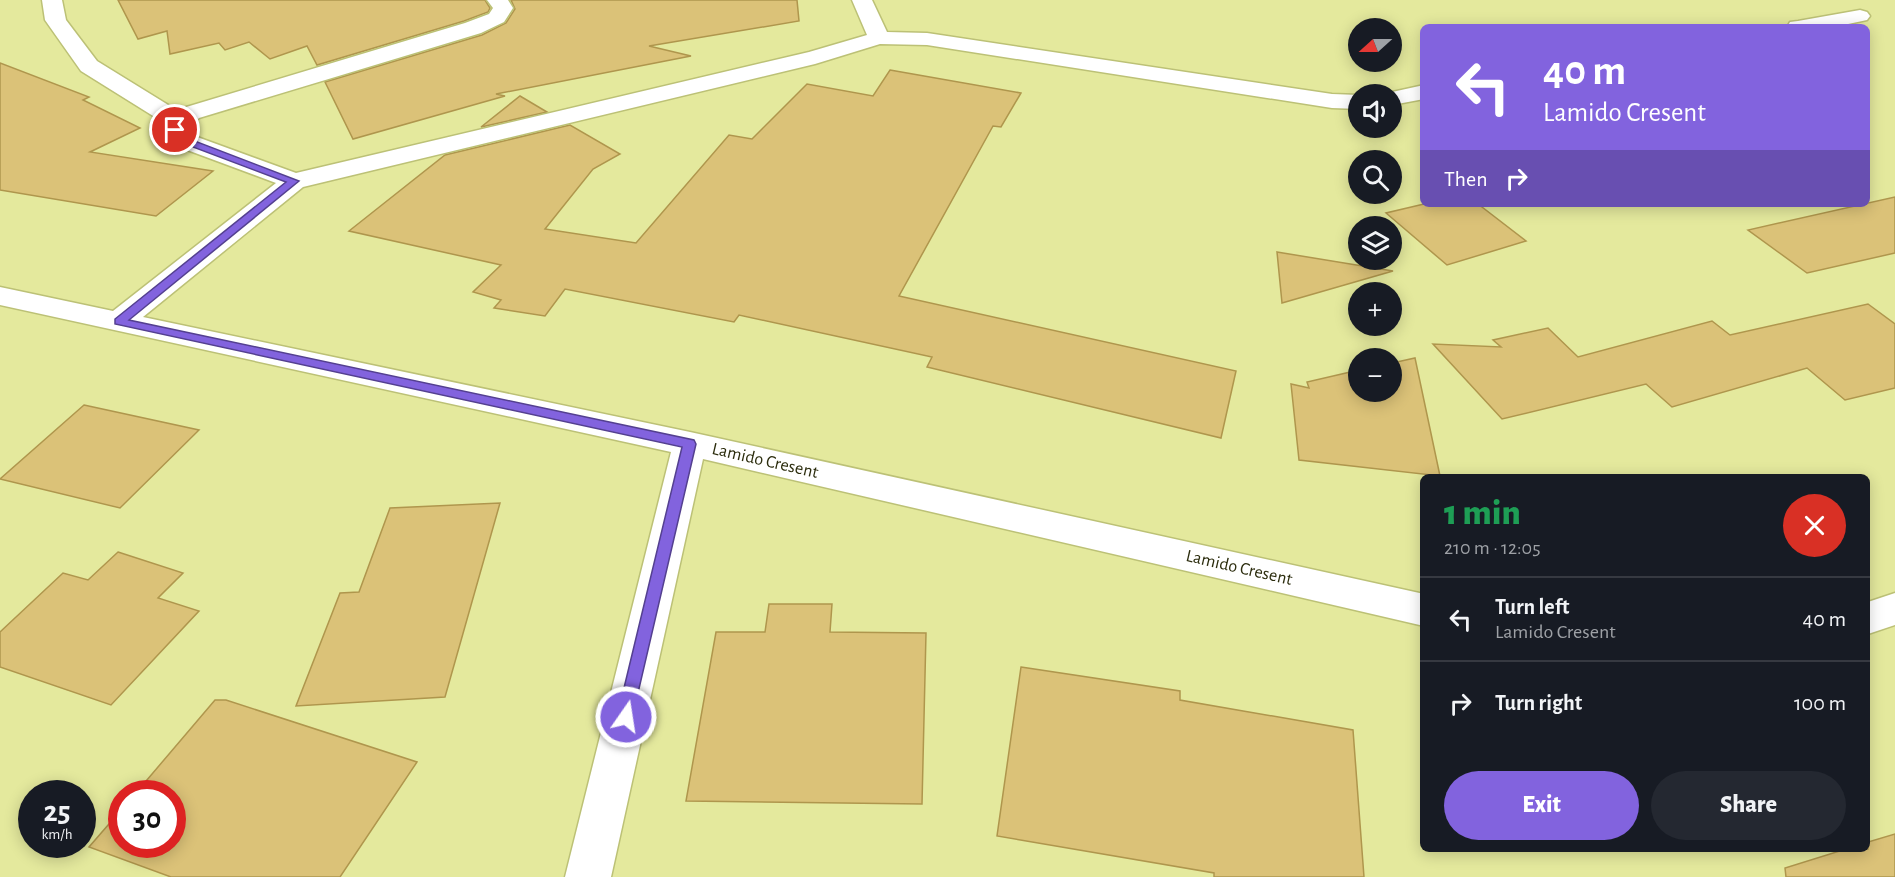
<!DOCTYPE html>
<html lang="en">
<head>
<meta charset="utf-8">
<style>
  body { margin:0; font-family:"Alegreya Sans",sans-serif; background:#242831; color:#f1f3f6; height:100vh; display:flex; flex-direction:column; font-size:22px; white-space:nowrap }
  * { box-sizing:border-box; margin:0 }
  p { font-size:20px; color:#9ea1a6 }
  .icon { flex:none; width:33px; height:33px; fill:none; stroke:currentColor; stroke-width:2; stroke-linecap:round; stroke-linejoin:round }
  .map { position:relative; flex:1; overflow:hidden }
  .panel { position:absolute; left:1420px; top:474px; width:450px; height:378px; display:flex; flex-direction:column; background:#171b24; border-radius:9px; box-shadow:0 3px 15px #0003 }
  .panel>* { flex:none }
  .hud { position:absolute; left:1420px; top:24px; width:450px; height:183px; border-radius:9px; box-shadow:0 3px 15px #0003; background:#8263de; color:#fff; overflow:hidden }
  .needle { width:39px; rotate:249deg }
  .tools { position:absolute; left:1348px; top:18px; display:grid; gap:12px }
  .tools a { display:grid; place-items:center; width:54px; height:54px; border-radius:50%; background:#171b24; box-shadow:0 3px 15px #0003; font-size:30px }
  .speed { position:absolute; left:18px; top:780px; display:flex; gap:12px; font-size:30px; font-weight:700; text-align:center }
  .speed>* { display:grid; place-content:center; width:78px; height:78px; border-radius:50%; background:#171b24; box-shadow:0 3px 15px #0003; line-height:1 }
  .speed small { font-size:15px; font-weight:400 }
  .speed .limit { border:9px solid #d22; background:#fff; color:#111 }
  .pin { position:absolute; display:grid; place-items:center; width:51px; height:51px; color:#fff; margin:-26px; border:3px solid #fff; border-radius:50%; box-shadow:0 2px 6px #0007 }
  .me { position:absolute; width:66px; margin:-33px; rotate:13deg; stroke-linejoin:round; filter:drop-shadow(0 0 4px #0008) }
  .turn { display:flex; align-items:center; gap:21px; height:126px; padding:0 24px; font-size:27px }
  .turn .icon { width:78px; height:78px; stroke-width:2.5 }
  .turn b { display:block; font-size:42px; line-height:51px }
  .then { display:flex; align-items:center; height:57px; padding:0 24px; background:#0003; gap:12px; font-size:22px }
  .round { display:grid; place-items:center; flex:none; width:63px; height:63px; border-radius:32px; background:#242831 }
  .headline { display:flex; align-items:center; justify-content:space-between; height:102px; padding:0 24px }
  h1 { font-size:36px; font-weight:800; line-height:45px; color:#1e9e55 }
  .cta { display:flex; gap:12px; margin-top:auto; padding:12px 24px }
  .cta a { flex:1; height:69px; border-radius:36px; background:#8263de; color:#fff; font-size:24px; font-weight:800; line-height:69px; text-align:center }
  .cta a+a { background:#242831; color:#f1f3f6 }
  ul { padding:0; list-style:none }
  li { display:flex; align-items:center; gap:18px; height:84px; padding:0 24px; border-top:2px solid #363941 }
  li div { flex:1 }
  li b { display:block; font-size:22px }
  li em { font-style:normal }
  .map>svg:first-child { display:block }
  .building { fill:#dbc278; stroke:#af964d; stroke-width:1.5 }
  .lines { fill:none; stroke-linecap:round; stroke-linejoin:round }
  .minor-casing { stroke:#bcc176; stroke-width:3 }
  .minor { fill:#fff; fill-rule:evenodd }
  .route { fill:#8263de; stroke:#544090; stroke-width:1.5 }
  .labels { text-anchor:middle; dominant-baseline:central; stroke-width:5; stroke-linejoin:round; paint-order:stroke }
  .street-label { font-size:18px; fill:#2c2d0e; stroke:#fff }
</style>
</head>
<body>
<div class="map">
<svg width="1895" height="877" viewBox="0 0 1895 877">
  <rect width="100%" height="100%" fill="#e4e99d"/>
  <g class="building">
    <polygon points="118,0 485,0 490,8 488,12 464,21 317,65 307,46 270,59 249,42 225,50 219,43 170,54 167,31 138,39"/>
    <polygon points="511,0 797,0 799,21 649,46 691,56 496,94 505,96 353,139 325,82 482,35 506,23 515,9"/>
    <polygon points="0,63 89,97 83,100 140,128 90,152 213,171 156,216 0,190"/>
    <polygon points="890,70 1021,93 1001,127 993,126 899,296 1236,371 1221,438 927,367 932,357 739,315 734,322 565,289 545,316 494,308 501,300 473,292 501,265 349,231 445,155 570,125 620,154 593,169 545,229 636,243 729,135 752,139 807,84 873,96"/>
    <polygon points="520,96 547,112 481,127"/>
    <polygon points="1895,197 1895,253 1807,273 1748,230"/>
    <polygon points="1424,204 1478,204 1526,241 1447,265 1386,213"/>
    <polygon points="1277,252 1393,271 1282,303"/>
    <polygon points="1868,304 1895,324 1895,388 1845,400 1807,368 1672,407 1646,384 1502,419 1433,344 1501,347 1493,340 1548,328 1578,357 1712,321 1730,335"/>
    <polygon points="1415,358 1440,476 1299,460 1291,384 1309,388 1307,382 1359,370 1359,392 1392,392 1392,363"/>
    <polygon points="84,405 199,430 120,508 0,479"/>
    <polygon points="500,503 445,697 296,706 340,593 359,592 390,508"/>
    <polygon points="118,552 183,573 158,598 199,611 111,705 0,667 0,632 63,573 88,580"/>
    <polygon points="769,604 832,604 830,632 926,633 922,804 686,801 716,632 765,632"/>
    <polygon points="1021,667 1180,691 1180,700 1353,730 1364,877 1214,877 1214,873 997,836"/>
    <polygon points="215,700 226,700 417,762 340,877 171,877 89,847 122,809 122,844 172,844 172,794 135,794"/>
    <polygon points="1895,834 1895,877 1786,877 1785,868 1846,849 1868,849 1868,842"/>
  </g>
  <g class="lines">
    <defs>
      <g id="minor">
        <polygon points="42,0 62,0 66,20 97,61 178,111 183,108 465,23 489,14 493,8 487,0 508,0 513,8 504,22 481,33 199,118 187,130 189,134 296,173 809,52 867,35 852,0 872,0 887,32 927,33 1332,94 1359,95 1359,109 1332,108 927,45 880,44 815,64 303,187 143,317 690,432 1424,594 1424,626 703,459 611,877 565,877 671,452 0,305 0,287 113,311 276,183 171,144 163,130 166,124 81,71 45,20"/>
        <polygon points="1860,10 1867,12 1870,16 1867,20 1834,27 1787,27 1790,22 1798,21"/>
        <polygon points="1424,85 1424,99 1392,105 1392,94 1383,94"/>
        <polygon points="1895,593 1895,625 1868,634 1868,602"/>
      </g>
    </defs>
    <use href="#minor" class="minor-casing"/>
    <use href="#minor" class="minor"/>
  </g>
  <polygon class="route" points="175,127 179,128 184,137 299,181 129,320 694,440 696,444 631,723 626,725 620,723 617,717 682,447 115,324 115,319 286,182 177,141 170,130"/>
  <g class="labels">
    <g class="street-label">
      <text transform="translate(765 461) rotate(13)">Lamido Cresent</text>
      <text transform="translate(1239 568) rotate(13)">Lamido Cresent</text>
    </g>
  </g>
</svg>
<div class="tools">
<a><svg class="needle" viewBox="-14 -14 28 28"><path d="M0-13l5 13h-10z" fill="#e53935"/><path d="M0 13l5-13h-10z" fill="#9ea1a6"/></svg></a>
<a><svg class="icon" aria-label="sound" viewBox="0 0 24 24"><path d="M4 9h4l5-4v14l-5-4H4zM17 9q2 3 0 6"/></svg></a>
<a><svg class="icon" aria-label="search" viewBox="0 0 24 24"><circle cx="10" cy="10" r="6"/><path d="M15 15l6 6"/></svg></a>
<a><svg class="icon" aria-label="layers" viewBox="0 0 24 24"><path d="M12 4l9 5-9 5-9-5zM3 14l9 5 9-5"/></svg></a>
<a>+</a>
<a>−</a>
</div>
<div class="speed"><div>25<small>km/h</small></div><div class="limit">30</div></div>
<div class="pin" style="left:175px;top:130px;background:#d93025"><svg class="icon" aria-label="arrive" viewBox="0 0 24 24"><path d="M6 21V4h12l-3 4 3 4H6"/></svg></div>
<svg class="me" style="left:626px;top:717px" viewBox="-20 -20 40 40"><circle r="17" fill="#8263de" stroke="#fff" stroke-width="3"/><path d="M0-11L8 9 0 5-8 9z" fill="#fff"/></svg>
<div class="hud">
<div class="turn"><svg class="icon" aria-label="left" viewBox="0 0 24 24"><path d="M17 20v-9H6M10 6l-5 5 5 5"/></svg><div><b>40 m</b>Lamido Cresent</div></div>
<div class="then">Then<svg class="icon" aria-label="right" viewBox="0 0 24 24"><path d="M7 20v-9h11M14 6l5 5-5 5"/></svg></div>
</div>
<section class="panel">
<div class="headline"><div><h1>1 min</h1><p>210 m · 12:05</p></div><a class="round" style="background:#d93025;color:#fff"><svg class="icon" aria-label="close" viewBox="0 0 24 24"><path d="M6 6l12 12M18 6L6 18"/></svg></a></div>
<ul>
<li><svg class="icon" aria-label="left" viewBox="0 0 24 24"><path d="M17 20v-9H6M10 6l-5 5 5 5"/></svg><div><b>Turn left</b><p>Lamido Cresent</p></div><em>40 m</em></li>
<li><svg class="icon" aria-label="right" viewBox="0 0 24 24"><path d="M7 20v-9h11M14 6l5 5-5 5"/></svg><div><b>Turn right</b></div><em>100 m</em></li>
</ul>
<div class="cta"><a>Exit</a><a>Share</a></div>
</section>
</div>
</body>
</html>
